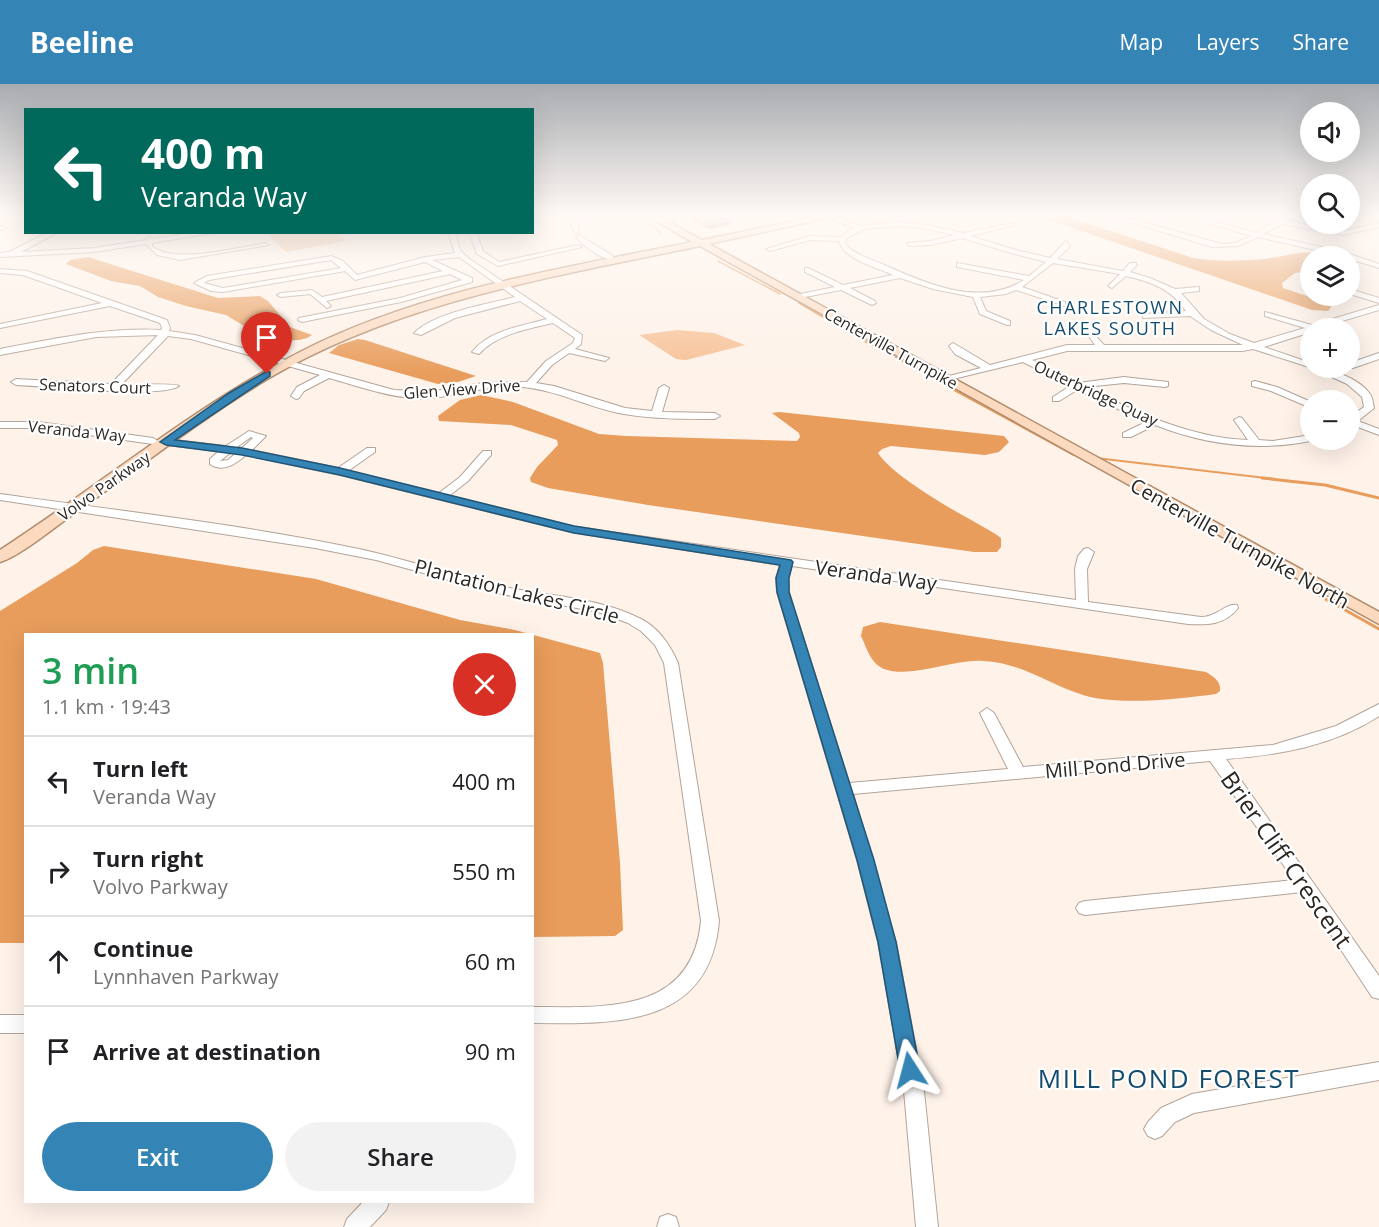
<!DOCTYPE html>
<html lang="en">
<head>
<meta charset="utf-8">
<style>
  body { margin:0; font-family:"Open Sans",sans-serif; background:#f2f2f2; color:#202124; height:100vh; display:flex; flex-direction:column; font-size:22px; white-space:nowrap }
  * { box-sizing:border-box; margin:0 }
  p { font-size:20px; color:#757577 }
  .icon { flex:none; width:33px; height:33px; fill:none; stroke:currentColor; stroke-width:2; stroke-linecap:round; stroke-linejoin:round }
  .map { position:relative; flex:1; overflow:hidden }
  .details { position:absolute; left:24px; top:549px; width:510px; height:570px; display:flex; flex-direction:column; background:#fff; border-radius:0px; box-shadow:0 6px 24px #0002 }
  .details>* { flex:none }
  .guide { position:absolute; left:24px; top:24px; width:510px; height:126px; border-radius:0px; box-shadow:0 6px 24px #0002; background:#00695c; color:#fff; overflow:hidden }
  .fabs { position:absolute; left:1300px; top:18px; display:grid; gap:12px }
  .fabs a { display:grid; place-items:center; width:60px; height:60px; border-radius:50%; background:#fff; box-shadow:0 6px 24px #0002; font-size:30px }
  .pin { position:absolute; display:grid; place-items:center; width:51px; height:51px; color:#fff; margin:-62px -26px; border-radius:50% 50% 50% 0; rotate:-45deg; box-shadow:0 0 6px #0007 }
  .pin .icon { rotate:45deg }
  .me { position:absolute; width:66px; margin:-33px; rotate:351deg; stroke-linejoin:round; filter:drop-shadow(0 0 4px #0008) }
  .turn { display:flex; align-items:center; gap:21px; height:126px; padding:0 18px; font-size:27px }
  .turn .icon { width:78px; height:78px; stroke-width:2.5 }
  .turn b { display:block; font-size:42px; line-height:51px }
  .round { display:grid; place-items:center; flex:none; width:63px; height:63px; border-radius:32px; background:#f2f2f2 }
  .head { display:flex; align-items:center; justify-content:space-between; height:102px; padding:0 18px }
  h1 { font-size:36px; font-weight:600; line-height:45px; color:#1e9e55 }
  .button { display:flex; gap:12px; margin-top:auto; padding:12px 18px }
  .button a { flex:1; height:69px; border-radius:36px; background:#3584b6; color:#fff; font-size:24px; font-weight:600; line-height:69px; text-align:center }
  .button a+a { background:#f2f2f2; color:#202124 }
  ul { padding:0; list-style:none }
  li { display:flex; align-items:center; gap:18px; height:90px; padding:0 18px; border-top:2px solid #e0e0e0 }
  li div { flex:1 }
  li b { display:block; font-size:22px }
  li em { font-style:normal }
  header { display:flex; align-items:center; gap:36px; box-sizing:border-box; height:84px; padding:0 30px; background:#3584b6; color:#fff }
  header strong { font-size:28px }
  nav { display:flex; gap:33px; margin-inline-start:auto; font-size:21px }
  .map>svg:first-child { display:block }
  .green { fill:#f7c196 }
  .water { fill:#e89d5c }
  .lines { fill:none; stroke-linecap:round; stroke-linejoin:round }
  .stream-far2 { stroke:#e89d5c; stroke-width:1.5 }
  .stream-far1 { stroke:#e89d5c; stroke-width:2 }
  .stream { stroke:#e89d5c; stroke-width:3 }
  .minor-casing { stroke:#b2a499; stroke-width:2 }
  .major-casing { stroke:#b18c6d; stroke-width:3 }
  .minor { fill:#fff; fill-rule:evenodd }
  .major { fill:#fbdac0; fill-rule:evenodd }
  .wall { fill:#bfb3a9 }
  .shaded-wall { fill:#9b9289 }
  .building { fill:#ded0c4; stroke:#9b9289; stroke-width:1.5 }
  .route { fill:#3584b6; stroke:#225676; stroke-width:1.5 }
  .labels { text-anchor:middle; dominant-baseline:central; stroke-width:4.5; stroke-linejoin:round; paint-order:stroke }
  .far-street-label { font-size:16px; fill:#2c2722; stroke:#fff }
  .far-neighbourhood-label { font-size:18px; letter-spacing:1.5px; fill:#144c6e; stroke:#fff }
  .street-label { font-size:20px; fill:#2c2722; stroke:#fff }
  .near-street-label { font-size:24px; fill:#2c2722; stroke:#fff }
  .near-neighbourhood-label { font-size:26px; letter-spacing:1.5px; fill:#144c6e; stroke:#fff }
</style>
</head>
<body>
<header>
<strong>Beeline</strong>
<nav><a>Map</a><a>Layers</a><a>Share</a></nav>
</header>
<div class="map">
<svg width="1379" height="1143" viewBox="0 0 1379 1143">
  <rect width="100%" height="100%" fill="#fef2e9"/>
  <g class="green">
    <polygon points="279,149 336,149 346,157 286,168 268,150"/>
    <polygon points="677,246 714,249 745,261 686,276 676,275 639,251"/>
  </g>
  <g class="water">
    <path d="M1032,130H1060L1193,174C1217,178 1240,177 1264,175C1290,172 1304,164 1330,172H1311V187L1295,189L1282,199L1283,204L1328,219L1331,223L1328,227L1312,226Z"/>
    <path d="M88,173L218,214L260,212L268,217L290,243L312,251C296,263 261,252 243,245L244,242L226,231L186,222L158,213L140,202L111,197L66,180L70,176Z"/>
    <polygon points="358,255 365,256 476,292 458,298 438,300 329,269 339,261"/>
    <path d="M481,311L513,318L599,350L626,352L797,357L800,353L799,349L772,329L779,328L1004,352L1009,358L999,368L985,371L891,362L882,365L878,369C892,391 949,424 973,437C983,443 992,447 1001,454V463L997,468H974L648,421L548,404L531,398L530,394L537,383L558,361L557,356L511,341L439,337L438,332L460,316Z"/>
    <polygon points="104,462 316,495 460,536 515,546 600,569 603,579 620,779 623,846 615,852 533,853 532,550 26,550 25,859 0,859 0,527 77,479 93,466"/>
    <path d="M880,538L1206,588C1214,593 1221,597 1220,607L1216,610C1179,615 1118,622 1083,611C1047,600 1023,579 983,577C952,575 912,595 884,585C870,579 867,564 861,552L863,543Z"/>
  </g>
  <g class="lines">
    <g class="stream-far2">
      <polyline points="636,130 661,149"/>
      <polyline points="718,177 780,210"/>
      <polyline points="799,219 847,247"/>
    </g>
    <g class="stream-far1">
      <polyline points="844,245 880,266"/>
      <polyline points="896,273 907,280"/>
      <polyline points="945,301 1074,371"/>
      <polyline points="1096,374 1275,395"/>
    </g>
    <g class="stream">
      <polyline points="1262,394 1325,401 1379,414"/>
      <polyline points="1320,512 1379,545"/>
    </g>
    <defs>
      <g id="minor">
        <polygon points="581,130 588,130 577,139 579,149 575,149 571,139"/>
        <path d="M1114,130L1222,160L1236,159L1251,152L1179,130H1190L1256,149C1273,138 1289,130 1309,130L1288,137L1343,147L1379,139V143L1343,151L1282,140L1263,150L1344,168L1379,180V184L1350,175V172H1342L1258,153L1238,162L1212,163L1106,131Z"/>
        <path d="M830,131L861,142L897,138L917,139L963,149L1014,139V141L970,152L1016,166L1050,174L1066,157L1070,162L1057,175L1123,187L1130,179H1136L1137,181L1130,188L1150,194L1175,205L1199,203V207L1181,209L1204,235L1230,250L1254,259L1305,244L1265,232V228L1312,241L1379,221V226L1319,244H1311V248L1264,263L1311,279V284C1330,284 1359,294 1370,310C1373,314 1373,320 1374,324L1358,337L1379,345V351L1350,340V333L1364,323L1362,313L1347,300L1312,284L1253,265L1242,267H1067L1032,276L1078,299L1124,293L1168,298V302L1165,303L1124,299L1085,303C1136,328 1191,354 1248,356L1234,336L1239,333L1242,334L1259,356L1273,357L1311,351V356H1315C1261,368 1206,361 1155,341L1131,353H1123V349L1146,338L1077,306L1059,317H1053V313L1070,302L1023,278L945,297V293L981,284L955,270L949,262L953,259L990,281L1067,261H1095L1088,251L1092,248L1104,261H1243L1211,246L1190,232L1143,234V230H1146L1186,227C1171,205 1152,198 1126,192L1112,204L1108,202L1120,190L1053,179L1022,203L1065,218V222L1016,206L1006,210L980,213L986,227L1010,237V241H1007L980,230L973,213L933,205L900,194L850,204L875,217L876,219L872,221L841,206L795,215V211L835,203L805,188V184H808L843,201L893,191C877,183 844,176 839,157L810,156L770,167L766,165L810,152L840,153L854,144L828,134ZM897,142L917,143L955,151L931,157L907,159L909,162L931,161L962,154L1011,169L1046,178L1029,192L957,179V183L1024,196C981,223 929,201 887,182C873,176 857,172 846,161L845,155L864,145Z"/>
        <polygon points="0,142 5,143 6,144 0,146"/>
        <path d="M49,148H58L21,168L94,164L146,156L149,153L152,155L199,148H219L152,159V162C175,181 237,163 266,159L269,161L180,176L157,171L146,160L94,168L0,173V169L9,168Z"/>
        <path d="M448,148H455L460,166L468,174L582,251L581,260L575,265L609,274L605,277L569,269L552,281L536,299L554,302L625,324L652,327L659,304L664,301L669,304L662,328L715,329L720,332L715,335C684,335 654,335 624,330C589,324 558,306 522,303C492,300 462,311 432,314C397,317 362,303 329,294L304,307L299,314L296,315L291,312L297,303L320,291L191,255L168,252L121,301C132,301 174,299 179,302C160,315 45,302 16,301L11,298L16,295L111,300L158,251L96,253L0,271V265C53,255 106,243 161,246L162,244L160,239L110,222L0,244V240L102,219L23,191L0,189V185L27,187L167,236L170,244L169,247L195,251L394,306L430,308L483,299L527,298L546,277L573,259L575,254L553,239C528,245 497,250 479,270L472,268C489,246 522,242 547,235L520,217L455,234L421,251L414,249C436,228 485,221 515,213L459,173L432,176L472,194V198L401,218L302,238L298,236L299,234L400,214L462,196L450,190L326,217L331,222L327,224L310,210L281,213L277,211L281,209L312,206L322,213L443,187L425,178L355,196L345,187L223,208L211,207L194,199L207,192L331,172L343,177L357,191L425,173L455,169ZM331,176L341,184L223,204L204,199L209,196Z"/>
        <polygon points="469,148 476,148 483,167 499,178 578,161 582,163 498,182 477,170"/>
        <path d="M579,151L613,172V176C600,175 584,162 576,153Z"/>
        <polygon points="1350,205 1379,214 1379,219 1350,210"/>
        <polygon points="1379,269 1379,275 1353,284 1347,284 1350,284 1350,279"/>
        <polygon points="1255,297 1277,303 1311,318 1311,324 1271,307 1252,302 1252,298"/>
        <polygon points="0,338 38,338 153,354 158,357 153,360 38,344 0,344"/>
        <path d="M249,347L266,352L252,366L338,384L367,364H375V368L348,387L439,409L460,393L483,367H491V371L468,397L449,412L571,442L1076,516L1075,485L1078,472L1084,465L1088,464L1094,468L1087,485L1088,518L1201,533C1218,533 1225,519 1237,521L1238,524C1225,541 1208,541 1188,540L792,482L788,494L789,508L849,699L1008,685L980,629L987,624L994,629L1023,683L1273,661L1336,642L1379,620V632C1333,662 1279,671 1226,675L1379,892V915L1372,913L1303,808L1085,831L1079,829L1076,824L1079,819L1085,817L1294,796L1210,677L853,710L896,858L924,1007L938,1143H916L904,1007L878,858L857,776L777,508L776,494L780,481L571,448L340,391L246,371C236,380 222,389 210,380V375L219,367L166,361L161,358L166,355L226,362ZM251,353L253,354L242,364L237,363ZM230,369H236L228,376L220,377Z"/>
        <path d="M0,410C120,427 240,440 359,465C405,475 449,490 495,501C543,512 596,512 641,535C659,544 670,561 678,579L719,837C710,944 614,940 532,939V923C604,923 692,931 701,837L664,579L655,561L641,547L628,539L598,528L496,509L376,476L315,464L0,416Z"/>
        <rect x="0" y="931" width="26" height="18"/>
        <polygon points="1379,978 1379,996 1194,1029 1175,1038 1162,1052 1155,1055 1148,1052 1144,1045 1148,1038 1161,1024 1192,1010"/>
        <polygon points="363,1118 389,1118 386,1126 370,1143 344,1143 347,1135"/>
        <polygon points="668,1130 676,1133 679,1143 657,1143 660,1133"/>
      </g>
      <path id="major" d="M644,130H655L702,156L828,130H846L709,160L1379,528V540L700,162C552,193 401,217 269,294C199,336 135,387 68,434C51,446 18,473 0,478V466C100,401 193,323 300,268C421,206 560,185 692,158Z"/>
    </defs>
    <use href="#minor" class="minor-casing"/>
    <use href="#major" class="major-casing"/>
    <use href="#minor" class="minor"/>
    <use href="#major" class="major"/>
  </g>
  <polygon class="wall" points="689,132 730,141 709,145 689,135"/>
  <polygon class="shaded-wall" points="730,138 730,141 709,145 709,142"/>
  <polygon class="building" points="697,130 713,130 730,138 709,142 689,132"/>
  <linearGradient id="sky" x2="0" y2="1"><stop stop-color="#a8abb0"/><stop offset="0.45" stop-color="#fff9f5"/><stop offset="1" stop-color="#fff9f5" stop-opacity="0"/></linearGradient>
  <rect width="1379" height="290" fill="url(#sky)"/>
  <polygon class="route" points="267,287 270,288 270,292 175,356 242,364 340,384 574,442 791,476 793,478 789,494 789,508 874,776 896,858 920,986 917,992 910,995 903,992 900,986 878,858 857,776 777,508 776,494 780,481 574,449 340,391 242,371 166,361 160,358 229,309"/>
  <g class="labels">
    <g class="far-street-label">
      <text transform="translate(891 264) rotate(29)">Centerville Turnpike</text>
      <text transform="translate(95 302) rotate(2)">Senators Court</text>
      <text transform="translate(462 305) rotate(-4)">Glen View Drive</text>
      <text transform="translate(1096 309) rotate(25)">Outerbridge Quay</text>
      <text transform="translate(77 347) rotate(6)">Veranda Way</text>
      <text transform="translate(104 402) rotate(-35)">Volvo Parkway</text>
    </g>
    <g class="far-neighbourhood-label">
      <text x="1110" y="223">CHARLESTOWN<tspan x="1110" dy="21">LAKES SOUTH</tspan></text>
    </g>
    <g class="street-label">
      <text transform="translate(1240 459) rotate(29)">Centerville Turnpike North</text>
      <text transform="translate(876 491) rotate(8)">Veranda Way</text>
      <text transform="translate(517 507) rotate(14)">Plantation Lakes Circle</text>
      <text transform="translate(1115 681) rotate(-5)">Mill Pond Drive</text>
    </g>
    <g class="near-street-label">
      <text transform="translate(1287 775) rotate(55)">Brier Cliff Crescent</text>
    </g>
    <g class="near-neighbourhood-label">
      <text x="1169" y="994">MILL POND FOREST</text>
    </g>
  </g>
</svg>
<div class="fabs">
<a><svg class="icon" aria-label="sound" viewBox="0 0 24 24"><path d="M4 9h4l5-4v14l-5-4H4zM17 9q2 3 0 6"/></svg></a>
<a><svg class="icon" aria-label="search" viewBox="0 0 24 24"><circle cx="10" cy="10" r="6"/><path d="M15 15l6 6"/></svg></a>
<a><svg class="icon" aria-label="layers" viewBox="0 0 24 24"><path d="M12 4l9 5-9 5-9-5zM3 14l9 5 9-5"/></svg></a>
<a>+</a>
<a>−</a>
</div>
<div class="pin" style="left:267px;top:290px;background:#d93025"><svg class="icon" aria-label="arrive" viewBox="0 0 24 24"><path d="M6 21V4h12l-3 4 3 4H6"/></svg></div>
<svg class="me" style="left:910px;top:986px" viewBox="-20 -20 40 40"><path d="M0-17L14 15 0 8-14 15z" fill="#3584b6" stroke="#fff" stroke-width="4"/></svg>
<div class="guide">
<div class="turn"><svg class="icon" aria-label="left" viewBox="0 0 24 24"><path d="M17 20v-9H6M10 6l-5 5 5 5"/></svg><div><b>400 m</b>Veranda Way</div></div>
</div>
<section class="details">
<div class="head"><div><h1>3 min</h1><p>1.1 km · 19:43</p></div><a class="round" style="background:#d93025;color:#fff"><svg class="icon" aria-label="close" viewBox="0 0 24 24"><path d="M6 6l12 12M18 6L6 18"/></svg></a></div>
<ul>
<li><svg class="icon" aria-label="left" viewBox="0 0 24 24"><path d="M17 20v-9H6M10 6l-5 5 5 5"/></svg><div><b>Turn left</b><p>Veranda Way</p></div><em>400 m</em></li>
<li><svg class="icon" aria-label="right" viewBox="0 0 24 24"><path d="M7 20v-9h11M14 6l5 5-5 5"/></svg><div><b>Turn right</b><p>Volvo Parkway</p></div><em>550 m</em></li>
<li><svg class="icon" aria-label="ahead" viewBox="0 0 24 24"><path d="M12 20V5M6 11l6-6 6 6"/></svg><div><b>Continue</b><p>Lynnhaven Parkway</p></div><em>60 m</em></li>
<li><svg class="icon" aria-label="arrive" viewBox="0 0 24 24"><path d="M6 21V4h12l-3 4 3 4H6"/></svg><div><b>Arrive at destination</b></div><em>90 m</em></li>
</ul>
<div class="button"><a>Exit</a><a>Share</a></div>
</section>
</div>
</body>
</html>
